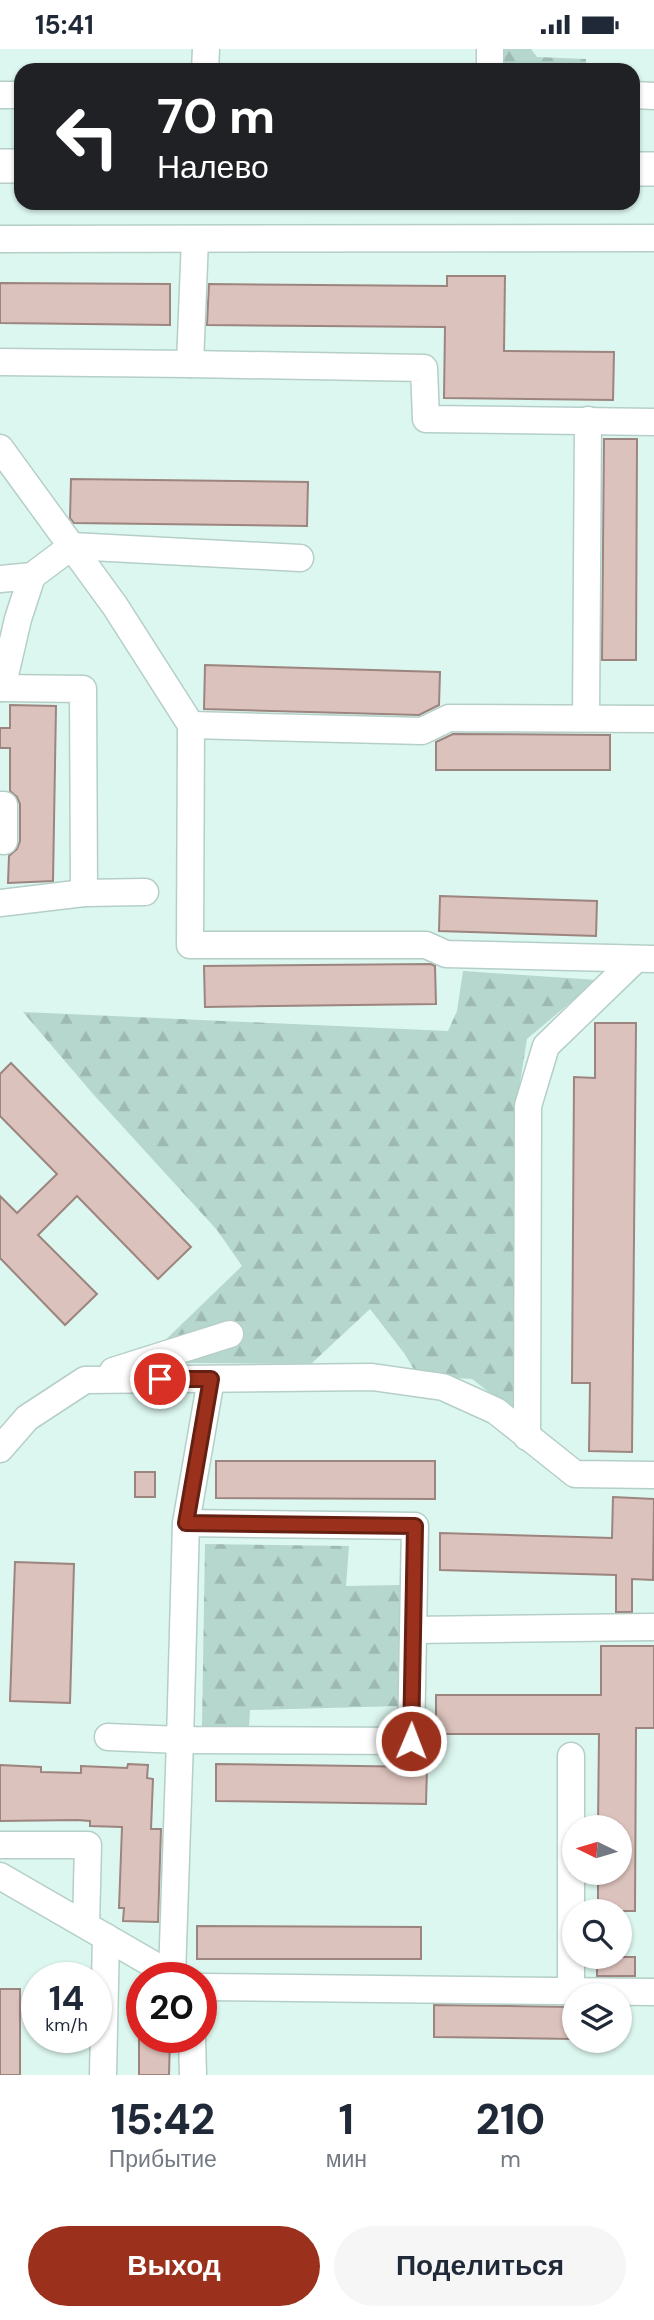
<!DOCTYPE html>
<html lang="ru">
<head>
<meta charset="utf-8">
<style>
  body { margin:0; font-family:"DM Sans",sans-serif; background:#f6f6f7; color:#1f2937; height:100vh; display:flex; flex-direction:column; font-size:26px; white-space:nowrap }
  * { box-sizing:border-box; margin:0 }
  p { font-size:23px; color:#747a83 }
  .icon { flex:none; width:38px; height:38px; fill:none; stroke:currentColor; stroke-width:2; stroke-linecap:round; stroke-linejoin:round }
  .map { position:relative; height:2026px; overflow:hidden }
  .side { display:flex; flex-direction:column; background:#fff; flex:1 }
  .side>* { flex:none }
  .banner { position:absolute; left:14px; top:14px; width:626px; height:147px; border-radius:21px; box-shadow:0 2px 5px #0004; background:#202124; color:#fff; overflow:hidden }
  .needle { width:46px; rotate:275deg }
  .tools { position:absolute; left:562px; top:1766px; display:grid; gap:14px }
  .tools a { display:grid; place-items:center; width:70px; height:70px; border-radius:50%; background:#fff; box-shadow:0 2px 5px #0004; font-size:35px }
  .speed { position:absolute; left:21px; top:1913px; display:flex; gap:14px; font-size:35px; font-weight:700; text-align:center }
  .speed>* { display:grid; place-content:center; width:91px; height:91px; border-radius:50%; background:#fff; box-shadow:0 2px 5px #0004; line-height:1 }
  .speed small { font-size:18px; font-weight:400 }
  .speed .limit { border:10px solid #d22; background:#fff; color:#111 }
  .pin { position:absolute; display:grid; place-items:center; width:60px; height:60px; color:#fff; margin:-30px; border:4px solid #fff; border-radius:50%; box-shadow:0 2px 7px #0007 }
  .me { position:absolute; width:77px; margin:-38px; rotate:1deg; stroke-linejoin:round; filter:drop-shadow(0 0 5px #0008) }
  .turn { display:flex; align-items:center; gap:24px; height:147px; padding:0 28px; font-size:32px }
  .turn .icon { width:91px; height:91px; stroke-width:2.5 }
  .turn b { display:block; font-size:49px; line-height:60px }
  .eta { display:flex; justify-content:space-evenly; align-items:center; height:119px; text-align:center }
  .eta b { font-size:42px; font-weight:800; line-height:49px }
  .cta { display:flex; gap:14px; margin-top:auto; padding:14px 28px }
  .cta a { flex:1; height:80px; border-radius:42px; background:#9b311c; color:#fff; font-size:28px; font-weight:800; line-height:80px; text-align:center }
  .cta a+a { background:#f6f6f7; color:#1f2937 }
  .status { display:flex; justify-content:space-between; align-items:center; height:49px; padding:0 35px; background:#fff; direction:ltr }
  .status svg { height:19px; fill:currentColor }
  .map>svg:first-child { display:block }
  .forest { fill:url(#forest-firs) }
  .building { fill:#dcc2bc; stroke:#9c847f; stroke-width:2 }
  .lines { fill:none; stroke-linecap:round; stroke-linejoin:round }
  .minor-casing { stroke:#b5cfc8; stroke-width:29 }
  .major-casing { stroke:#b5cfc8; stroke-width:36 }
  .minor { stroke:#fff; stroke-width:26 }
  .major { stroke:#fff; stroke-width:33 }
  .route-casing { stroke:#652012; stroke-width:18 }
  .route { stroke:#9b311c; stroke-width:12 }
</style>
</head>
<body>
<div class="status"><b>15:41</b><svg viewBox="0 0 49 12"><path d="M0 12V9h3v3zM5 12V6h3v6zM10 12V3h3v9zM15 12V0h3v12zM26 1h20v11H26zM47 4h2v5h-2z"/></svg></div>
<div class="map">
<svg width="654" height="2026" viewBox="0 0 654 2026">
  <defs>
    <pattern id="forest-firs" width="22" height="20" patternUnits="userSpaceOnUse" patternTransform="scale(1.75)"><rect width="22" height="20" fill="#b6d7ce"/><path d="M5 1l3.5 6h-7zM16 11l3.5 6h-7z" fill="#9db9b2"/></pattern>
  </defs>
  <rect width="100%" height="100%" fill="#dcf7ef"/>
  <g class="forest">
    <polygon points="500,0 531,0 537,8 586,10 586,21 513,21 500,12"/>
    <polygon points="463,922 597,931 527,990 519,1040 517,1365 472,1330 418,1327 404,1304 370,1260 311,1315 188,1314 155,1301 242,1217 217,1181 93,1045 23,963 448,982 457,962"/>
    <polygon points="205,1495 349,1497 346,1537 400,1536 400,1657 250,1661 249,1678 202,1678"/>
  </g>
  <g class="building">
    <polygon points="447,227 505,227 504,302 614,303 613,351 444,349 445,278 207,276 209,235 447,237"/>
    <polygon points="0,234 170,235 170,276 0,274"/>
    <polygon points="604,390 637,390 636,611 602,611"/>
    <polygon points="71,430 308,433 307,477 74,474 70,469"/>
    <polygon points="205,616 440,623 439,656 419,666 204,660"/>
    <polygon points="10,656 56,657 53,832 8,834 9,807 17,800 20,792 20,755 17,748 10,742 10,699 0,699 0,679 10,679"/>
    <polygon points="453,685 610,686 610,721 436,721 436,693"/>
    <polygon points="440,847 597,852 596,887 439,882"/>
    <polygon points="431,915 435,917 436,955 205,958 204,917"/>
    <polygon points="595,974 636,974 632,1403 589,1402 590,1334 572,1334 574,1028 595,1029"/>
    <polygon points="11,1014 191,1198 158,1230 77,1147 38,1186 97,1245 65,1276 0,1209 0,1147 17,1164 57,1125 0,1067 0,1025"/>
    <polygon points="216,1412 435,1412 435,1450 216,1449"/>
    <rect x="135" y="1423" width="20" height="25"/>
    <polygon points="613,1448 654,1450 653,1531 632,1530 632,1563 616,1563 616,1526 440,1521 440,1484 612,1489"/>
    <polygon points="15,1513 74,1515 70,1654 10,1652"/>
    <polygon points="601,1597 654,1597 654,1679 636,1679 635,1862 598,1862 598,1824 620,1824 620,1778 598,1778 599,1685 436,1685 436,1646 601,1646"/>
    <polygon points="128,1715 148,1716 147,1729 153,1730 151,1780 161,1780 158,1873 123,1872 124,1859 119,1859 122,1778 90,1777 90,1772 77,1771 0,1772 0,1716 41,1718 41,1723 81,1724 81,1717 127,1719"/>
    <polygon points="216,1715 427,1718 426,1755 216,1752"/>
    <polygon points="197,1877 421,1878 421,1910 197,1910"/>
    <rect x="597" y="1908" width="38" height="19"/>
    <rect x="0" y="1940" width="20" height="86"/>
    <polygon points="434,1956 574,1958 574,1990 434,1988"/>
    <polygon points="139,1988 170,1988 169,2026 139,2026"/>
  </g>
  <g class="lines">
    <defs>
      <g id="minor">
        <polyline points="205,21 206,0"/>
        <polyline points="490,21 490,0"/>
        <polyline points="0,46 21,46"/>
        <polyline points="634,46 654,47"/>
        <polyline points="0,190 654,189"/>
        <polyline points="0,313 190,315 195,190"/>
        <polyline points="190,315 424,319 426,370 654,373"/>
        <polyline points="0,399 115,557 191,676 190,896 426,896 446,905 654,910"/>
        <polyline points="0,530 32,527 72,497 300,509"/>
        <polyline points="0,639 83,640 84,844"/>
        <polyline points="2,639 18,570 32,527"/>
        <polyline points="586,669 588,371"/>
        <polyline points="191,676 422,682 449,669 654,670"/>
        <polyline points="0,756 4,756 4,792"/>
        <polyline points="0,854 84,844 145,843"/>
        <polyline points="113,1322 230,1285"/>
        <polyline points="527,1388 528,1057 546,997 636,910"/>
        <polyline points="0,1400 27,1369 85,1331 372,1328 443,1338 496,1362 575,1425 654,1426"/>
        <polyline points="186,1474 180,1691 411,1692 415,1477 186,1474 211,1330"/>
        <polyline points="413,1581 654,1578"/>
        <polyline points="108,1688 180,1691 172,1926"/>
        <polyline points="571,1707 571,1943"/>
        <polyline points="0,1796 88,1796 86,1876"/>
        <polyline points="0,1827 175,1928"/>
        <polyline points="201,1938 654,1943"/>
        <polyline points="192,1988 193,2026"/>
        <polyline points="103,2026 106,1888"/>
      </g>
      <g id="major">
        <polyline points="0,117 21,117"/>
        <polyline points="634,120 654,120"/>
      </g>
    </defs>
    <use href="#minor" class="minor-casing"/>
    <use href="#major" class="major-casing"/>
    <use href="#minor" class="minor"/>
    <use href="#major" class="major"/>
  </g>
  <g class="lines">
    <defs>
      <polyline id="route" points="160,1330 211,1330 186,1474 415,1477 411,1692"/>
    </defs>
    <use href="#route" class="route-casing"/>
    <use href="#route" class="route"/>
  </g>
</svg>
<div class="tools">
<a><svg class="needle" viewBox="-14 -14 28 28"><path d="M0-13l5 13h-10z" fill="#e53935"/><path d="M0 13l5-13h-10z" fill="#747a83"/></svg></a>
<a><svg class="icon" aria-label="search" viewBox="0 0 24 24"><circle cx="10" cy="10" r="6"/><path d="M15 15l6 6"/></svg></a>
<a><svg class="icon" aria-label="layers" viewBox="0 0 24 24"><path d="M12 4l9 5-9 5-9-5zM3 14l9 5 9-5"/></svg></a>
</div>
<div class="speed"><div>14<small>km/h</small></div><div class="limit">20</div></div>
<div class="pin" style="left:160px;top:1330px;background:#d93025"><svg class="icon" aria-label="arrive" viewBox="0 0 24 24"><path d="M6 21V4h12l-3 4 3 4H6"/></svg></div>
<svg class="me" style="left:411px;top:1692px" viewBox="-20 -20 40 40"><circle r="17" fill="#9b311c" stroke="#fff" stroke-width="3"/><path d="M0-11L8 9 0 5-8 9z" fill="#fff"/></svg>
<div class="banner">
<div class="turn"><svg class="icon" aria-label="left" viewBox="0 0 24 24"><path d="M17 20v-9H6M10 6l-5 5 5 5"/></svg><div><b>70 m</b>Налево</div></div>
</div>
</div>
<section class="side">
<div class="eta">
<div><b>15:42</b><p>Прибытие</p></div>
<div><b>1</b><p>мин</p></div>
<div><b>210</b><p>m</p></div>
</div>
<div class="cta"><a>Выход</a><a>Поделиться</a></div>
</section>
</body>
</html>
